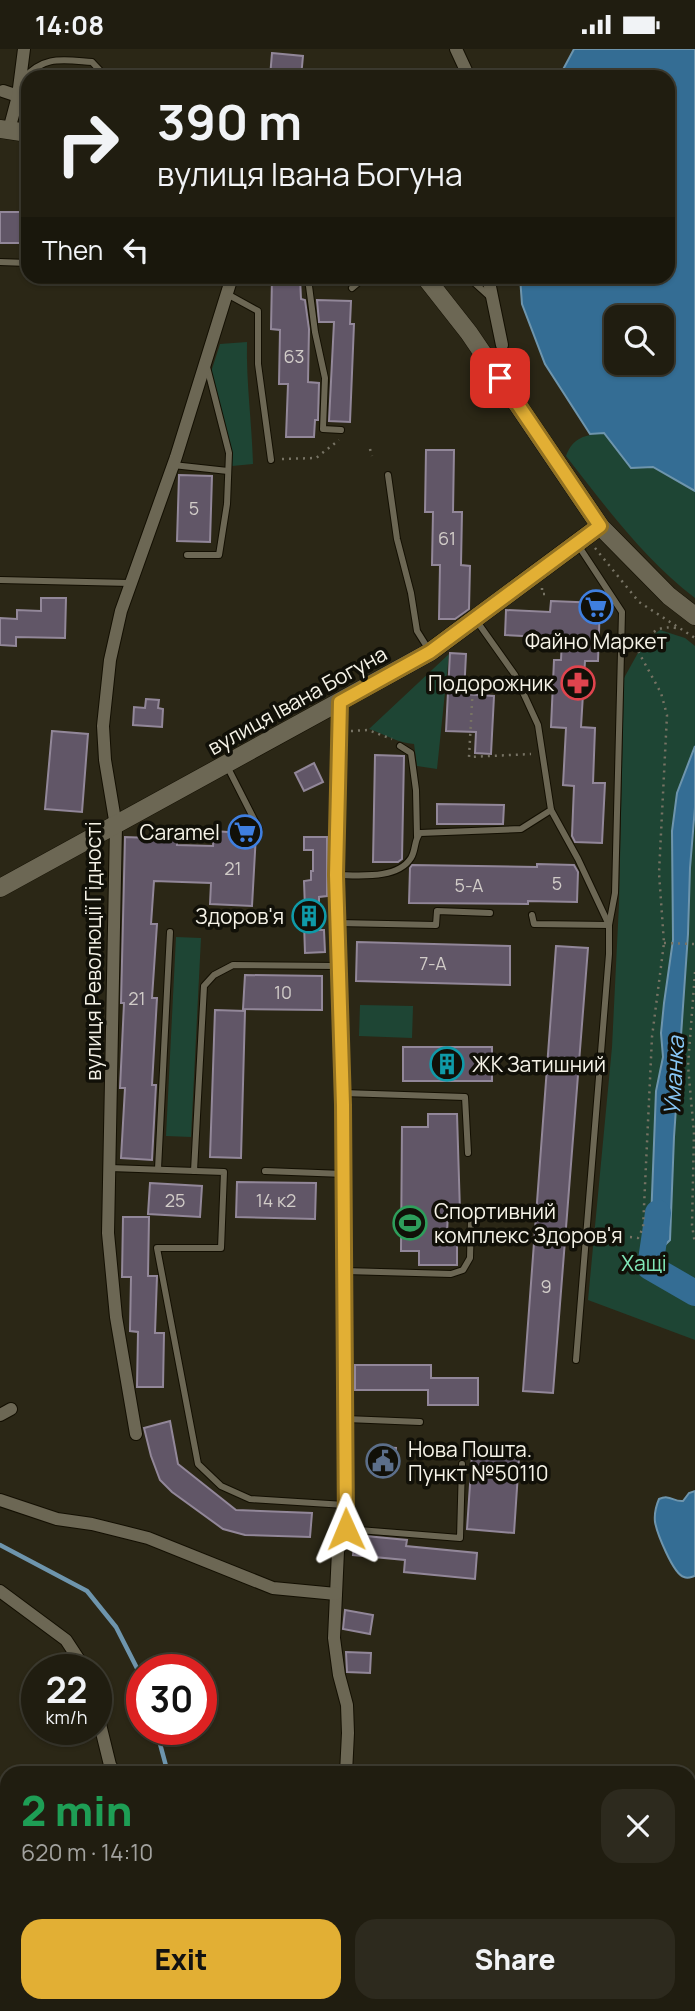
<!DOCTYPE html>
<html lang="en">
<head>
<meta charset="utf-8">
<style>
  body { margin:0; font-family:Manrope,sans-serif; background:#2d2a1e; color:#f1f3f6; height:100vh; display:flex; flex-direction:column; font-size:26px; white-space:nowrap }
  * { box-sizing:border-box; margin:0 }
  p { font-size:23px; color:#a2a29f }
  .icon { flex:none; width:38px; height:38px; fill:none; stroke:currentColor; stroke-width:2; stroke-linecap:round; stroke-linejoin:round }
  .map { position:relative; flex:1; overflow:hidden }
  .side { position:absolute; left:0px; top:1717px; width:696px; height:247px; display:flex; flex-direction:column; background:#201d10; border-radius:21px 21px 0 0; box-shadow:0 2px 5px #0004,0 0 0 2px #3d3b30 }
  .side>* { flex:none }
  .top-card { position:absolute; left:21px; top:21px; width:654px; height:214px; border-radius:21px; box-shadow:0 2px 5px #0004,0 0 0 2px #3d3b30; background:#201d10; color:#f1f3f6; overflow:hidden }
  .tools { position:absolute; left:604px; top:256px; display:grid; gap:14px }
  .tools a { display:grid; place-items:center; width:70px; height:70px; border-radius:14px; background:#201d10; box-shadow:0 2px 5px #0004,0 0 0 2px #3d3b30; font-size:35px }
  .speed { position:absolute; left:21px; top:1605px; display:flex; gap:14px; font-size:35px; font-weight:700; text-align:center }
  .speed>* { display:grid; place-content:center; width:91px; height:91px; border-radius:50%; background:#201d10; box-shadow:0 2px 5px #0004,0 0 0 2px #3d3b30; line-height:1 }
  .speed small { font-size:18px; font-weight:400 }
  .speed .limit { border:10px solid #d22; background:#fff; color:#111 }
  .pin { position:absolute; display:grid; place-items:center; width:60px; height:60px; color:#fff; margin:-30px; border-radius:14px; box-shadow:0 4px 10px #0006 }
  .me { position:absolute; width:77px; margin:-38px; rotate:359deg; stroke-linejoin:round; filter:drop-shadow(0 0 5px #0008) }
  .turn { display:flex; align-items:center; gap:24px; height:147px; padding:0 21px; font-size:32px }
  .turn .icon { width:91px; height:91px; stroke-width:2.5 }
  .turn b { display:block; font-size:49px; line-height:60px }
  .then { display:flex; align-items:center; height:66px; padding:0 21px; background:#0003; gap:14px; font-size:26px }
  .round { display:grid; place-items:center; flex:none; width:74px; height:74px; border-radius:21px; background:#2d2a1e }
  .headline { display:flex; align-items:center; justify-content:space-between; height:119px; padding:0 21px }
  h1 { font-size:42px; font-weight:800; line-height:52px; color:#1e9e55 }
  .button { display:flex; gap:14px; margin-top:auto; padding:14px 21px }
  .button a { flex:1; height:80px; border-radius:21px; background:#e2af34; color:#111; font-size:28px; font-weight:800; line-height:80px; text-align:center }
  .button a+a { background:#2d2a1e; color:#f1f3f6 }
  .status { display:flex; justify-content:space-between; align-items:center; height:49px; padding:0 35px; background:#201d10; direction:ltr }
  .status svg { height:19px; fill:currentColor }
  .map>svg:first-child { display:block }
  .green { fill:#1e4534 }
  .water { fill:#346d94; stroke:#6e95ad; stroke-width:2; fill-rule:evenodd }
  .lines { fill:none; stroke-linecap:round; stroke-linejoin:round }
  .stream { stroke:#6e95ad; stroke-width:4.5 }
  .river { stroke:#346d94; stroke-width:26 }
  .building { fill:#615667; stroke:#928799; stroke-width:2 }
  .lane-casing { stroke:#130f02; stroke-width:8 }
  .street-casing { stroke:#130f02; stroke-width:14 }
  .secondary-casing { stroke:#130f02; stroke-width:19 }
  .path { stroke:#777364; stroke-width:2.5; stroke-dasharray:2 5; stroke-linecap:butt }
  .lane { stroke:#6c6754; stroke-width:6 }
  .street { stroke:#6c6754; stroke-width:12 }
  .secondary { stroke:#6c6754; stroke-width:18 }
  .route-casing { stroke:#937222; stroke-width:18 }
  .route { stroke:#e2af34; stroke-width:12 }
  .labels { text-anchor:middle; dominant-baseline:central; stroke-width:7; stroke-linejoin:round; paint-order:stroke }
  .number-label { font-size:18px; fill:#d1ccc8 }
  .poi-label { font-size:21px; fill:#f6f3e8; stroke:#111008; text-anchor:end }
  .street-label { font-size:21px; fill:#f6f3e8; stroke:#111008 }
  .park-label { font-size:21px; fill:#81e7b8; stroke:#111008 }
  .water-label { font-size:23px; font-style:italic; fill:#88c7f7; stroke:#111008 }
</style>
</head>
<body>
<div class="status"><b>14:08</b><svg viewBox="0 0 49 12"><path d="M0 12V9h3v3zM5 12V6h3v6zM10 12V3h3v9zM15 12V0h3v12zM26 1h20v11H26zM47 4h2v5h-2z"/></svg></div>
<div class="map">
<svg width="695" height="1962" viewBox="0 0 695 1962">
  <rect width="100%" height="100%" fill="#2b2716"/>
  <g class="green">
    <path d="M247,293C246,334 252,374 253,415L232,417L231,402L211,323L220,295Z"/>
    <path d="M604,384L631,419L653,418L695,442V549C644,510 605,457 566,407C573,388 585,386 604,384Z"/>
    <polygon points="660,581 685,589 695,597 695,1291 588,1251 612,998 619,855 624,629 644,593"/>
    <path d="M449,605L437,720L417,717L414,695C398,694 384,685 369,680Z"/>
    <polygon points="176,888 201,889 191,1088 166,1087"/>
    <polygon points="360,956 413,957 412,989 359,987"/>
  </g>
  <g class="water">
    <path d="M574,0H695V442L653,418L631,419L604,384L590,385L545,315L522,255L520,228H668V28H559ZM616,268H662V313H616Z"/>
    <polygon points="695,697 695,758 690,819 688,885 674,1088 670,1191 664,1197 650,1198 656,1042 663,1008 661,984 664,954 673,891 672,782 677,744"/>
    <path d="M695,1442V1527C691,1528 688,1530 684,1528C673,1525 657,1484 655,1473C654,1464 656,1457 659,1450C670,1445 673,1453 683,1452L689,1444Z"/>
  </g>
  <g class="lines">
    <g class="stream">
      <polyline points="0,1496 87,1542 116,1578 142,1629"/>
      <polyline points="156,1680 166,1717 171,1724"/>
      <polyline points="690,1839 695,1838"/>
    </g>
    <polyline class="river" points="658,1164 650,1218 695,1244"/>
  </g>
  <g class="building">
    <polygon points="272,4 303,7 301,28 270,28"/>
    <rect x="0" y="163" width="28" height="31"/>
    <polygon points="272,228 300,228 301,250 305,251 309,280 308,333 319,334 318,371 315,371 314,388 286,388 288,335 279,335 280,281 271,280"/>
    <polygon points="317,251 351,252 350,275 354,275 350,373 329,372 334,273 319,273"/>
    <polygon points="426,401 454,401 453,463 462,463 461,516 470,517 469,560 455,570 439,570 440,516 432,516 433,463 425,463"/>
    <polygon points="179,426 212,427 210,493 177,492"/>
    <polygon points="41,549 66,549 65,589 16,588 16,597 0,596 0,569 17,570 17,561 41,562"/>
    <polygon points="551,552 600,554 598,612 585,612 581,678 595,679 593,734 605,734 602,794 575,793 572,787 574,737 563,736 566,679 551,678 554,611 561,611 562,589 505,586 506,561 550,563"/>
    <polygon points="450,604 466,605 464,645 494,647 491,705 475,704 476,683 446,682"/>
    <polygon points="146,650 159,651 158,659 163,660 162,678 133,676 134,658 145,659"/>
    <polygon points="52,682 88,685 82,763 45,760"/>
    <polygon points="375,706 404,707 402,810 398,813 373,813"/>
    <polygon points="314,714 323,733 304,742 295,724"/>
    <polygon points="437,755 504,756 503,775 437,775"/>
    <polygon points="214,782 256,785 252,857 210,855 211,834 154,832 151,875 157,875 152,949 157,949 152,1036 156,1036 152,1111 121,1109 125,1039 120,1039 124,954 121,954 125,788 177,790 177,796 213,797"/>
    <polygon points="304,788 327,788 327,847 319,848 319,881 324,881 325,903 305,904 304,874 299,874 299,860 305,860 304,832 311,831 311,822 313,822 313,801 304,801"/>
    <polygon points="537,815 574,816 578,823 577,853 528,852 528,855 409,854 410,819 412,816 537,818"/>
    <polygon points="357,893 510,897 510,936 356,932"/>
    <polygon points="556,897 588,899 553,1344 523,1342"/>
    <polygon points="245,926 322,927 322,961 243,960"/>
    <polygon points="215,961 245,962 241,1109 210,1108"/>
    <rect x="403" y="998" width="89" height="34"/>
    <polygon points="428,1065 457,1065 460,1163 448,1163 447,1185 457,1185 457,1216 419,1216 419,1202 401,1202 402,1078 428,1078"/>
    <polygon points="237,1133 316,1134 315,1170 236,1168"/>
    <polygon points="150,1134 202,1137 200,1168 148,1165"/>
    <polygon points="123,1168 149,1168 148,1227 157,1227 155,1284 164,1284 163,1338 137,1338 138,1283 130,1282 131,1228 122,1228"/>
    <polygon points="355,1316 431,1316 431,1329 478,1329 478,1356 428,1356 428,1341 355,1341"/>
    <polygon points="170,1372 178,1415 236,1461 312,1464 310,1488 245,1486 223,1480 172,1443 160,1431 151,1407 144,1379"/>
    <polygon points="383,1398 396,1399 395,1422 375,1421 375,1406 383,1406"/>
    <polygon points="472,1406 519,1409 514,1484 467,1480"/>
    <polygon points="355,1486 407,1491 406,1497 477,1504 475,1530 404,1523 405,1511 353,1506"/>
    <polygon points="345,1561 373,1566 370,1585 343,1580"/>
    <polygon points="346,1603 371,1604 370,1624 347,1623"/>
  </g>
  <g class="lines">
    <defs>
      <g id="lane">
        <path d="M23,30C44,6 63,11 92,13L106,28"/>
        <polyline points="0,213 28,214"/>
        <polyline points="306,228 309,237 315,283 325,329 323,380 341,381"/>
        <polyline points="468,228 490,248"/>
        <polyline points="352,239 365,228"/>
        <polyline points="227,245 258,262 258,315 271,411"/>
        <polyline points="500,321 502,296"/>
        <polyline points="173,416 228,422"/>
        <polyline points="388,426 397,490 411,544 417,582 429,601"/>
        <polyline points="187,506 219,506 227,455 229,404 207,318"/>
        <polyline points="0,531 130,534"/>
        <polyline points="400,697 411,704 416,741 417,787"/>
        <polyline points="227,717 259,780"/>
        <polyline points="551,761 578,810 609,876 609,905 576,1311"/>
        <path d="M336,826C358,826 397,831 411,809C416,801 414,791 420,784L521,780L551,761L538,676L515,626L476,571"/>
        <polyline points="532,866 534,875 609,876 615,844 622,563 578,496"/>
        <polyline points="338,874 436,876 437,862 490,864"/>
        <polyline points="343,1044 465,1048 468,1104"/>
        <polyline points="110,1119 224,1123 221,1199 157,1199 198,1415 221,1437 250,1450 345,1456"/>
        <polyline points="158,1120 170,883"/>
        <polyline points="194,1122 204,937 214,926 233,916 338,917"/>
        <polyline points="265,1122 344,1125"/>
        <polyline points="345,1222 451,1225 463,1221 470,1209 471,1171"/>
        <polyline points="346,1370 420,1373"/>
        <polyline points="346,1480 460,1489 462,1415"/>
      </g>
      <g id="street">
        <polyline points="456,0 469,28"/>
        <polyline points="3,42 18,47"/>
        <polyline points="9,81 18,47 24,0"/>
        <polyline points="488,228 502,296"/>
        <polyline points="340,654 336,826 343,1056 347,1388 346,1480 338,1502 334,1589 339,1626 347,1656 348,1684 346,1724"/>
        <polyline points="0,1366 11,1360"/>
        <polyline points="136,1385 116,1268 108,1184 116,777 105,711 103,677 110,611 121,562 176,408 232,228"/>
        <polyline points="0,1451 57,1470 92,1475 148,1489 273,1539 336,1545"/>
        <polyline points="0,1542 66,1591 85,1620"/>
        <polyline points="96,1659 110,1716 115,1724"/>
        <polyline points="0,1775 7,1809"/>
        <polyline points="33,1956 33,1962"/>
        <polyline points="664,1956 667,1962"/>
      </g>
      <g id="secondary">
        <polyline points="0,80 28,84"/>
        <polyline points="425,228 469,284 600,477 669,547 695,567"/>
        <polyline points="0,839 430,603 600,477"/>
      </g>
    </defs>
    <use href="#lane" class="lane-casing"/>
    <use href="#street" class="street-casing"/>
    <use href="#secondary" class="secondary-casing"/>
    <g class="path">
      <polyline points="370,400 372,407"/>
      <polyline points="282,410 316,409 339,391"/>
      <polyline points="595,499 639,553 695,589"/>
      <polyline points="542,539 542,545 550,545"/>
      <path d="M644,593C653,581 661,577 676,579"/>
      <polyline points="473,636 469,708 531,705"/>
      <polyline points="351,682 368,681 392,690"/>
      <polyline points="664,894 695,895"/>
      <polyline points="695,923 688,1017 694,1084 692,1176 695,1195"/>
      <polyline points="630,1188 638,1189 643,1179 652,988 664,894 659,824 667,666 661,644 638,602"/>
    </g>
    <use href="#lane" class="lane"/>
    <use href="#street" class="street"/>
    <use href="#secondary" class="secondary"/>
  </g>
  <g class="lines">
    <defs>
      <polyline id="route" points="346,1480 343,1056 336,826 340,653 430,603 600,477 500,329"/>
    </defs>
    <use href="#route" class="route-casing"/>
    <use href="#route" class="route"/>
  </g>
  <defs>
    <symbol id="supermarket-ring" viewBox="-11 -11 22 22"><circle r="9.5" fill="#111008" stroke="#3f7fe0" stroke-width="1.5"/><path d="M-6-5.5h2.5l.6 2H6L4.5 2H-2.5L-4.4-4H-6ZM-1.5 3.2a1.3 1.3 0 1 0 .1 0ZM3 3.2a1.3 1.3 0 1 0 .1 0Z" fill="#3f7fe0"/></symbol>
    <symbol id="pharmacy-ring" viewBox="-11 -11 22 22"><circle r="9.5" fill="#111008" stroke="#e0444e" stroke-width="1.5"/><path d="M-2-6h4v4h4v4h-4v4h-4v-4h-4v-4h4Z" fill="#e0444e"/></symbol>
    <symbol id="building-ring" viewBox="-11 -11 22 22"><circle r="9.5" fill="#111008" stroke="#0f9aa8" stroke-width="1.5"/><path d="M-4-6H4V6H1V3H-1V6H-4ZM-2.5-4.3h1.7v1.8h-1.7ZM.8-4.3h1.7v1.8H.8ZM-2.5-1h1.7V.8h-1.7ZM.8-1h1.7V.8H.8Z" fill="#0f9aa8"/></symbol>
    <symbol id="stadium-ring" viewBox="-11 -11 22 22"><circle r="9.5" fill="#111008" stroke="#2e9e5b" stroke-width="1.5"/><path d="M0-5a6.5 5 0 1 0 0 10a6.5 5 0 1 0 0-10ZM-3.5-1.8h7v3.6h-7Z" fill="#2e9e5b"/></symbol>
    <symbol id="civic-ring" viewBox="-11 -11 22 22"><circle r="9.5" fill="#111008" stroke="#5c6f8a" stroke-width="1.5"/><path d="M-.6-6.5H3V-4.5H.6V-3L4-1V1h2V6H-6V1h2V-1L-.6-3ZM-1.2 2.5V6h2.4V2.5Z" fill="#5c6f8a"/></symbol>
  </defs>
  <g fill-rule="evenodd">
    <use href="#supermarket-ring" x="577" y="539" width="38" height="38"/>
    <use href="#pharmacy-ring" x="559" y="615" width="38" height="38"/>
    <use href="#supermarket-ring" x="226" y="764" width="38" height="38"/>
    <use href="#building-ring" x="290" y="848" width="38" height="38"/>
    <use href="#building-ring" x="428" y="996" width="38" height="38"/>
    <use href="#stadium-ring" x="391" y="1155" width="38" height="38"/>
    <use href="#civic-ring" x="364" y="1393" width="38" height="38"/>
  </g>
  <g class="labels">
    <g class="number-label">
      <text x="294" y="307">63</text>
      <text x="194" y="459">5</text>
      <text x="447" y="489">61</text>
      <text x="233" y="819">21</text>
      <text x="557" y="834">5</text>
      <text x="469" y="836">5-А</text>
      <text x="433" y="914">7-А</text>
      <text x="283" y="943">10</text>
      <text x="137" y="949">21</text>
      <text x="175" y="1151">25</text>
      <text x="276" y="1151">14 к2</text>
      <text x="546" y="1237">9</text>
    </g>
    <g class="poi-label">
      <text x="596" y="592" text-anchor="middle">Файно Маркет</text>
      <text x="554" y="634">Подорожник</text>
      <text x="220" y="783">Caramel</text>
      <text x="284" y="867">Здоров'я</text>
      <text x="472" y="1015" text-anchor="start">ЖК Затишний</text>
      <text x="434" y="1162" text-anchor="start">Спортивний<tspan x="434" dy="24">комплекс Здоров'я</tspan></text>
      <text x="408" y="1400" text-anchor="start">Нова Пошта.<tspan x="408" dy="24">Пункт №50110</tspan></text>
    </g>
    <g class="street-label">
      <text transform="translate(297 651) rotate(-29)">вулиця Івана Богуна</text>
      <text transform="translate(93 902) rotate(-90)">вулиця Революції Гідності</text>
    </g>
    <g class="park-label">
      <text x="644" y="1214">Хащі</text>
    </g>
    <g class="water-label">
      <text transform="translate(673 1027) rotate(-87)">Уманка</text>
    </g>
  </g>
</svg>
<div class="tools">
<a><svg class="icon" aria-label="search" viewBox="0 0 24 24"><circle cx="10" cy="10" r="6"/><path d="M15 15l6 6"/></svg></a>
</div>
<div class="speed"><div>22<small>km/h</small></div><div class="limit">30</div></div>
<div class="pin" style="left:500px;top:329px;background:#d93025"><svg class="icon" aria-label="arrive" viewBox="0 0 24 24"><path d="M6 21V4h12l-3 4 3 4H6"/></svg></div>
<svg class="me" style="left:346px;top:1480px" viewBox="-20 -20 40 40"><path d="M0-17L14 15 0 8-14 15z" fill="#e2af34" stroke="#fff" stroke-width="4"/></svg>
<div class="top-card">
<div class="turn"><svg class="icon" aria-label="right" viewBox="0 0 24 24"><path d="M7 20v-9h11M14 6l5 5-5 5"/></svg><div><b>390 m</b>вулиця Івана Богуна</div></div>
<div class="then">Then<svg class="icon" aria-label="left" viewBox="0 0 24 24"><path d="M17 20v-9H6M10 6l-5 5 5 5"/></svg></div>
</div>
<section class="side">
<div class="headline"><div><h1>2 min</h1><p>620 m · 14:10</p></div><a class="round"><svg class="icon" aria-label="close" viewBox="0 0 24 24"><path d="M6 6l12 12M18 6L6 18"/></svg></a></div>
<div class="button"><a>Exit</a><a>Share</a></div>
</section>
</div>
</body>
</html>
